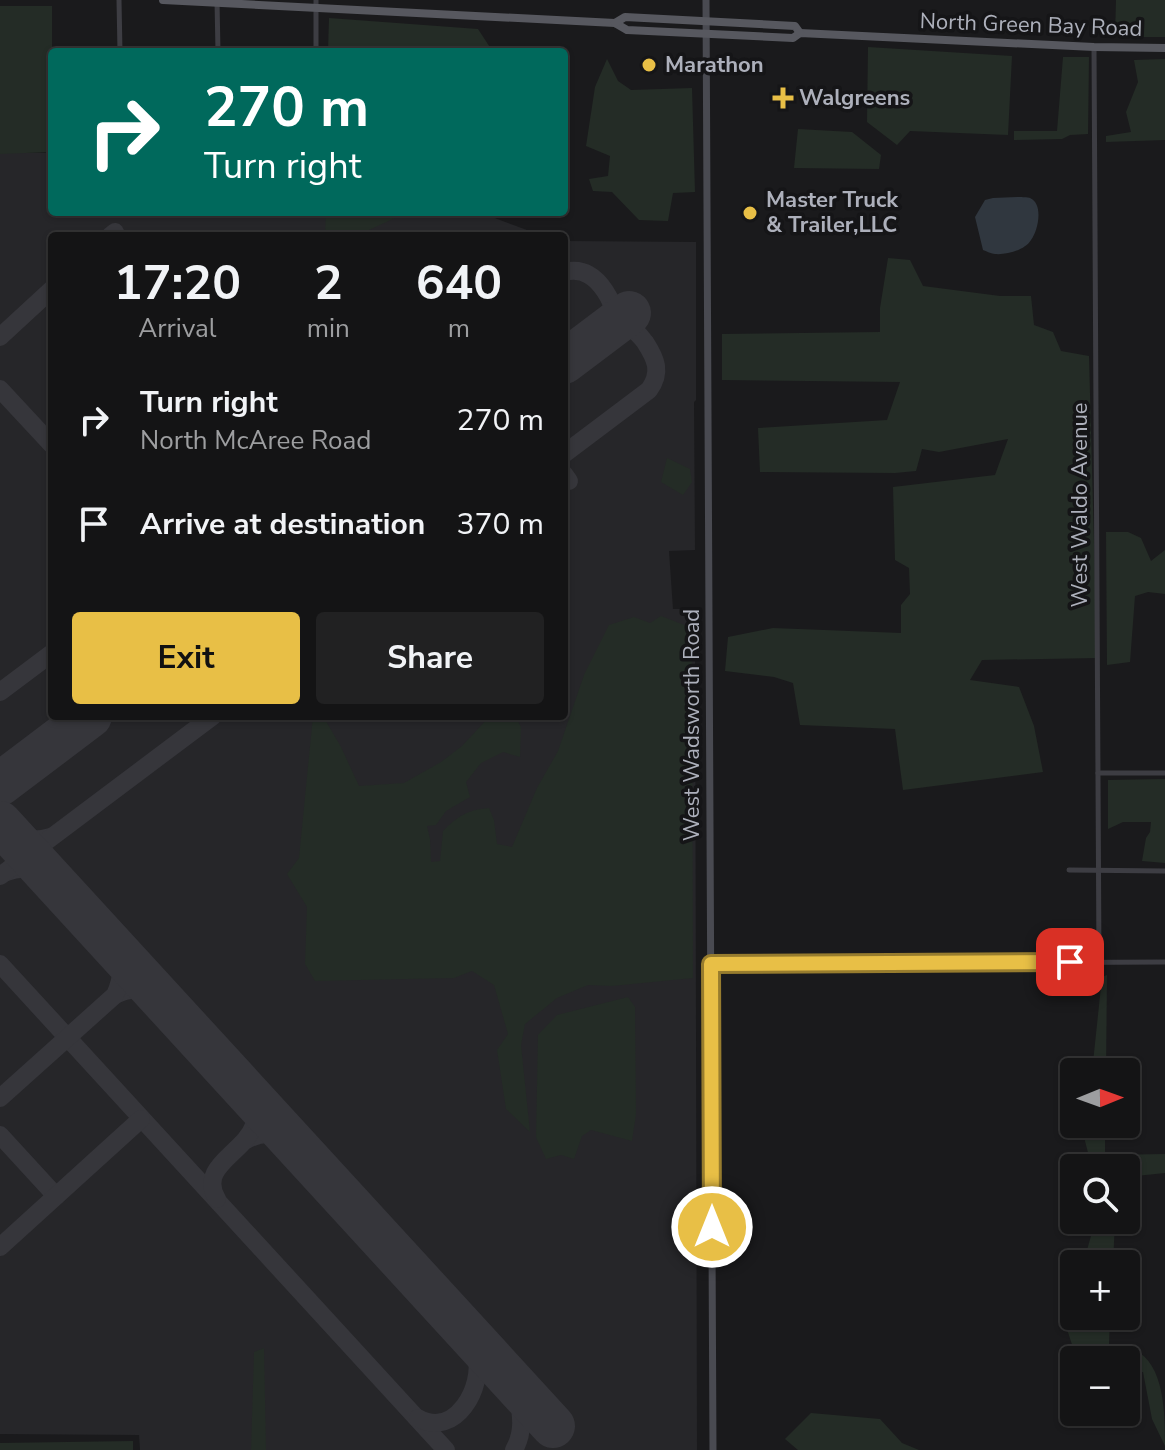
<!DOCTYPE html>
<html lang="en">
<head>
<meta charset="utf-8">
<style>
  body { margin:0; font-family:"Nunito Sans",sans-serif; background:#212122; color:#f1f3f6; height:100vh; display:flex; flex-direction:column; font-size:30px; white-space:nowrap }
  * { box-sizing:border-box; margin:0 }
  p { font-size:26px; color:#9d9ea0 }
  .icon { flex:none; width:44px; height:44px; fill:none; stroke:currentColor; stroke-width:2; stroke-linecap:round; stroke-linejoin:round }
  .map { position:relative; flex:1; overflow:hidden }
  .side { position:absolute; left:48px; top:232px; width:520px; height:488px; display:flex; flex-direction:column; background:#141415; border-radius:8px; box-shadow:0 2px 6px #0004,0 0 0 2px #333334 }
  .side>* { flex:none }
  .hud { position:absolute; left:48px; top:48px; width:520px; height:168px; border-radius:8px; box-shadow:0 2px 6px #0004,0 0 0 2px #333334; background:#00695c; color:#fff; overflow:hidden }
  .needle { width:52px; rotate:89deg }
  .tools { position:absolute; left:1060px; top:1058px; display:grid; gap:16px }
  .tools a { display:grid; place-items:center; width:80px; height:80px; border-radius:8px; background:#141415; box-shadow:0 2px 6px #0004,0 0 0 2px #333334; font-size:40px }
  .pin { position:absolute; display:grid; place-items:center; width:68px; height:68px; color:#fff; margin:-34px; border-radius:16px; box-shadow:0 4px 12px #0006 }
  .me { position:absolute; width:88px; margin:-44px; rotate:0deg; stroke-linejoin:round; filter:drop-shadow(0 0 6px #0008) }
  .turn { display:flex; align-items:center; gap:28px; height:168px; padding:0 24px; font-size:36px }
  .turn .icon { width:104px; height:104px; stroke-width:2.5 }
  .turn b { display:block; font-size:56px; line-height:68px }
  .eta { display:flex; justify-content:space-evenly; align-items:center; height:136px; text-align:center }
  .eta b { font-size:48px; font-weight:700; line-height:56px }
  .cta { display:flex; gap:16px; margin-top:auto; padding:16px 24px }
  .cta a { flex:1; height:92px; border-radius:8px; background:#e8bf46; color:#111; font-size:32px; font-weight:700; line-height:92px; text-align:center }
  .cta a+a { background:#212122; color:#f1f3f6 }
  ul { padding:0; list-style:none }
  li { display:flex; align-items:center; gap:24px; height:104px; padding:0 24px }
  li div { flex:1 }
  li b { display:block; font-size:30px }
  li em { font-style:normal }
  .map>svg:first-child { display:block }
  .built { fill:#262629 }
  .green { fill:#242c26 }
  .water { fill:#30373f }
  .lines { fill:none; stroke-linecap:round; stroke-linejoin:round }
  .taxiway { stroke:#36363b; stroke-width:18 }
  .runway { stroke:#36363b; stroke-width:44 }
  .minor { stroke:#3d3d43; stroke-width:5 }
  .secondary { stroke:#494a51; stroke-width:7 }
  .primary { stroke:#57585f; stroke-width:8 }
  .route-casing { stroke:#977c2e; stroke-width:20 }
  .route { stroke:#e8bf46; stroke-width:14 }
  .poi-dot { fill:#e8bf46; stroke:#151517; stroke-width:3 }
  .labels { text-anchor:middle; dominant-baseline:central; stroke-width:7; stroke-linejoin:round; paint-order:stroke }
  .street-label { font-size:22px; fill:#adb0bb; stroke:#151517 }
  .poi-label { font-size:22px; font-weight:bold; fill:#adb0bb; stroke:#151517; text-anchor:start }
</style>
</head>
<body>
<div class="map">
<svg width="1165" height="1450" viewBox="0 0 1165 1450">
  <rect width="100%" height="100%" fill="#1a1a1c"/>
  <polygon class="built" points="0,153 52,153 52,212 484,214 543,236 52,236 52,716 564,716 564,241 696,242 696,400 694,402 695,550 669,551 673,609 695,609 697,1450 140,1450 139,1435 0,1434"/>
  <g class="green">
    <polygon points="1116,0 1165,0 1165,37 1115,37"/>
    <polygon points="0,6 52,6 52,152 0,154"/>
    <polygon points="329,18 478,29 493,52 328,52"/>
    <polygon points="868,47 1012,56 1008,135 910,131 897,145 867,122"/>
    <polygon points="1063,57 1089,57 1088,134 1070,135 1062,139 1014,140 1014,131 1057,131"/>
    <polygon points="607,59 618,81 631,90 692,88 695,192 673,193 668,221 639,220 612,192 593,191 589,179 608,176 610,156 586,146 595,87"/>
    <polygon points="1165,59 1165,140 1106,142 1106,136 1131,132 1126,112 1138,82 1134,60"/>
    <polygon points="798,129 852,132 881,155 879,169 794,168"/>
    <polygon points="326,212 408,212 356,236 325,236"/>
    <polygon points="888,258 910,260 923,286 1000,296 1031,296 1034,325 1053,332 1061,351 1089,356 1097,658 982,660 970,680 1019,687 1034,726 1043,772 903,790 895,729 800,725 793,683 774,677 725,671 728,637 773,628 901,633 901,605 910,594 909,568 895,560 893,487 995,475 1008,439 939,452 922,449 916,471 895,473 760,472 758,428 887,420 900,382 722,380 722,334 880,332 880,308"/>
    <polygon points="667,458 690,469 692,482 683,495 661,482"/>
    <polygon points="1106,532 1128,532 1141,538 1151,561 1165,550 1165,594 1148,592 1135,596 1130,662 1107,665"/>
    <path d="M661,616L692,628L693,978L612,986L588,985L557,998L525,1024L521,1045L530,1132L506,1109L497,1050L508,1034L494,985L472,971L454,978L315,981L305,964L307,907L287,874L299,858L313,716H323L341,747L359,786L404,783L441,762L462,746L490,716H515L521,727L520,757L503,752L481,763L466,782L470,797L446,811L436,825L427,826L430,839L431,862L440,861L443,831C458,816 467,810 489,808L494,820L497,844L512,847L537,788L558,751L584,675L609,625L634,617L650,623Z"/>
    <polygon points="1165,779 1165,863 1142,861 1146,838 1150,832 1151,822 1123,822 1108,829 1108,780"/>
    <polygon points="1107,975 1106,1072 1092,1072 1102,977"/>
    <polygon points="628,997 635,1007 636,1114 632,1141 591,1130 582,1136 574,1159 561,1155 546,1159 536,1137 538,1035 557,1015"/>
    <polygon points="1086,1124 1105,1124 1105,1155 1165,1154 1165,1173 1136,1176 1126,1189 1126,1168 1092,1168 1085,1141"/>
    <polygon points="1090,1220 1115,1220 1113,1264 1083,1264 1093,1229"/>
    <path d="M1074,1294V1316H1110L1109,1345C1117,1347 1126,1347 1134,1350C1165,1363 1165,1415 1165,1446L1152,1419L1143,1372L1126,1375V1360H1077L1065,1323Z"/>
    <polygon points="264,1348 266,1450 251,1450 254,1352"/>
    <polygon points="811,1413 880,1419 902,1443 919,1450 798,1450 785,1439"/>
    <polygon points="133,1441 133,1450 0,1450 0,1443"/>
  </g>
  <path class="water" d="M1017,197C1018,197 1029,197 1030,198C1044,204 1038,231 1031,240C1025,250 1007,255 995,254C992,254 986,251 983,250L975,217L985,200L993,198Z"/>
  <g class="lines">
    <g class="taxiway">
      <polyline points="110,236 115,232"/>
      <path d="M564,272C573,270 581,270 589,275C600,281 613,300 613,312C613,319 609,324 606,330"/>
      <polyline points="0,337 52,289"/>
      <polyline points="0,389 52,445"/>
      <path d="M564,454L649,390C662,372 656,359 645,342C639,335 634,327 625,326C618,325 612,328 606,330"/>
      <polyline points="564,474 569,481"/>
      <polyline points="0,692 52,653"/>
      <path d="M4,828C19,838 32,843 50,837"/>
      <path d="M7,872C24,865 37,870 52,880"/>
      <polyline points="0,876 213,716"/>
      <polyline points="0,964 446,1450"/>
      <path d="M115,995C135,985 149,990 166,1004"/>
      <path d="M0,1098L115,995C128,966 119,955 101,933"/>
      <polyline points="0,1135 56,1196"/>
      <path d="M246,1140C263,1131 278,1132 294,1143"/>
      <path d="M217,1199C190,1154 289,1146 243,1087"/>
      <polyline points="0,1247 141,1119"/>
      <path d="M418,1418C455,1439 485,1387 476,1354C474,1344 467,1335 461,1326"/>
      <path d="M514,1450C526,1429 520,1410 517,1387"/>
    </g>
    <g class="runway">
      <polyline points="564,362 629,313"/>
      <polyline points="0,784 90,716"/>
      <polyline points="0,823 553,1426"/>
    </g>
    <g class="minor">
      <polyline points="119,0 120,52"/>
      <polyline points="316,0 316,52"/>
      <polyline points="217,1 218,52"/>
      <polyline points="1094,47 1099,962"/>
      <polyline points="1098,773 1165,773"/>
      <polyline points="1069,870 1165,871"/>
      <polyline points="711,964 1165,962"/>
    </g>
    <polyline class="secondary" points="706,0 713,1450"/>
    <g class="primary">
      <polyline points="163,0 615,23 627,30 793,38 800,33 1094,47 1165,48"/>
      <polyline points="615,23 625,17 795,26 800,33"/>
    </g>
  </g>
  <g class="lines">
    <defs>
      <polyline id="route" points="712,1227 711,964 1070,962"/>
    </defs>
    <use href="#route" class="route-casing"/>
    <use href="#route" class="route"/>
  </g>
  <g class="poi-dot">
    <circle cx="649" cy="65" r="8"/>
    <path d="M779 86h8v8h8v8h-8v8h-8v-8h-8v-8h8z"/>
    <circle cx="750" cy="213" r="8"/>
  </g>
  <g class="labels">
    <g class="street-label">
      <text transform="translate(1031 25) rotate(2)">North Green Bay Road</text>
      <text transform="translate(1080 505) rotate(-90)">West Waldo Avenue</text>
      <text transform="translate(692 725) rotate(-90)">West Wadsworth Road</text>
    </g>
    <g class="poi-label">
      <text x="665" y="65">Marathon</text>
      <text x="799" y="98">Walgreens</text>
      <text x="766" y="200">Master Truck<tspan x="766" dy="25">&amp; Trailer,LLC</tspan></text>
    </g>
  </g>
</svg>
<div class="tools">
<a><svg class="needle" viewBox="-14 -14 28 28"><path d="M0-13l5 13h-10z" fill="#e53935"/><path d="M0 13l5-13h-10z" fill="#9d9ea0"/></svg></a>
<a><svg class="icon" aria-label="search" viewBox="0 0 24 24"><circle cx="10" cy="10" r="6"/><path d="M15 15l6 6"/></svg></a>
<a>+</a>
<a>−</a>
</div>
<div class="pin" style="left:1070px;top:962px;background:#d93025"><svg class="icon" aria-label="arrive" viewBox="0 0 24 24"><path d="M6 21V4h12l-3 4 3 4H6"/></svg></div>
<svg class="me" style="left:712px;top:1227px" viewBox="-20 -20 40 40"><circle r="17" fill="#e8bf46" stroke="#fff" stroke-width="3"/><path d="M0-11L8 9 0 5-8 9z" fill="#fff"/></svg>
<div class="hud">
<div class="turn"><svg class="icon" aria-label="right" viewBox="0 0 24 24"><path d="M7 20v-9h11M14 6l5 5-5 5"/></svg><div><b>270 m</b>Turn right</div></div>
</div>
<section class="side">
<div class="eta">
<div><b>17:20</b><p>Arrival</p></div>
<div><b>2</b><p>min</p></div>
<div><b>640</b><p>m</p></div>
</div>
<ul>
<li><svg class="icon" aria-label="right" viewBox="0 0 24 24"><path d="M7 20v-9h11M14 6l5 5-5 5"/></svg><div><b>Turn right</b><p>North McAree Road</p></div><em>270 m</em></li>
<li><svg class="icon" aria-label="arrive" viewBox="0 0 24 24"><path d="M6 21V4h12l-3 4 3 4H6"/></svg><div><b>Arrive at destination</b></div><em>370 m</em></li>
</ul>
<div class="cta"><a>Exit</a><a>Share</a></div>
</section>
</div>
</body>
</html>
